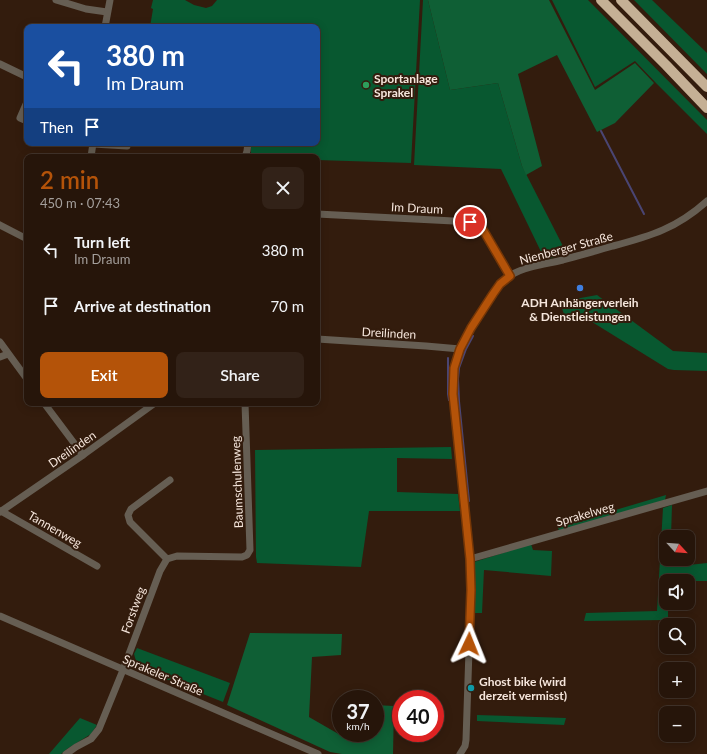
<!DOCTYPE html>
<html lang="en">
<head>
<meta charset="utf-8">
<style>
  body { margin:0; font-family:Lato,sans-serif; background:#322218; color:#f1f3f6; height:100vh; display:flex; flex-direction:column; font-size:15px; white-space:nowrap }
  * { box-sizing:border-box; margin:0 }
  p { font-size:13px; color:#a49f9c }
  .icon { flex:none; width:22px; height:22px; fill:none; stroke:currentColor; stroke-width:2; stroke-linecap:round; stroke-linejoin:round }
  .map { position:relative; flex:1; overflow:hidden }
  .drawer { position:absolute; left:24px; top:154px; width:296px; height:252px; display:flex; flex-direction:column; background:#26150a; border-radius:8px; box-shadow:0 2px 10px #0003,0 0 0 1px #42342b }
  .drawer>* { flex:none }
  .banner { position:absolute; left:24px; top:24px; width:296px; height:122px; border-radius:8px; box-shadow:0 2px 10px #0003,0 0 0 1px #42342b; background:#1a4fa0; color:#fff; overflow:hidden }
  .needle { width:26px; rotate:116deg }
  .buttons { position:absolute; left:659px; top:530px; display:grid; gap:8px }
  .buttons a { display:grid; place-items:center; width:36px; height:36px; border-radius:8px; background:#26150a; box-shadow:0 2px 10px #0003,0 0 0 1px #42342b; font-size:20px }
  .speed { position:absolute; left:332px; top:690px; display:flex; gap:8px; font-size:20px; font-weight:700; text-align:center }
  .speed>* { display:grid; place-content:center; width:52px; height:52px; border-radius:50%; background:#26150a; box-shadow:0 2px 10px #0003,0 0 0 1px #42342b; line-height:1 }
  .speed small { font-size:10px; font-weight:400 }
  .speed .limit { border:6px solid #d22; background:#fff; color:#111 }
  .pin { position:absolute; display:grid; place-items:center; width:34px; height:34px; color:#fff; margin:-17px; border:2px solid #fff; border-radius:50%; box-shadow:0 1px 4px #0007 }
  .me { position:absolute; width:44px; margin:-22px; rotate:2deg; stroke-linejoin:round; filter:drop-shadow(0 0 3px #0008) }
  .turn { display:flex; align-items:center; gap:14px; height:84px; padding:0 16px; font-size:18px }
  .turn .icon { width:52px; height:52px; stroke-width:2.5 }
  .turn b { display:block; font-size:28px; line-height:34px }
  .then { display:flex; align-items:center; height:38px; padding:0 16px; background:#0003; gap:8px; font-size:15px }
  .round { display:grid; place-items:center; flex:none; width:42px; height:42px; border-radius:8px; background:#322218 }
  .summary { display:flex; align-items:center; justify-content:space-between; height:68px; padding:0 16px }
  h1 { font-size:24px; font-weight:600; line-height:30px; color:#b45309 }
  .action { display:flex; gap:8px; margin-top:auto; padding:8px 16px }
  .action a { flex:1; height:46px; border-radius:8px; background:#b45309; color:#fff; font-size:16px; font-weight:600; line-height:46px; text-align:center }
  .action a+a { background:#322218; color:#f1f3f6 }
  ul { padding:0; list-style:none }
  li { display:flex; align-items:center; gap:12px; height:56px; padding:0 16px }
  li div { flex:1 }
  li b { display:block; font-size:15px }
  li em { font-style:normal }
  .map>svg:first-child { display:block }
  .green { fill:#085830 }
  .forest { fill:#0f5f35 }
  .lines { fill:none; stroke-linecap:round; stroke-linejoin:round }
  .stream { stroke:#4a4573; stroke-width:2 }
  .minor { stroke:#665e53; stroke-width:7 }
  .highway { stroke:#c5b095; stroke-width:10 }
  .route-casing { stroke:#753606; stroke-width:10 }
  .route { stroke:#b45309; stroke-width:7 }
  .leisure-dot { fill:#2e9e5b; stroke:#331c0d; stroke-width:1.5 }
  .shop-dot { fill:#3f7fe0; stroke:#331c0d; stroke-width:1.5 }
  .culture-dot { fill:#0f9aa8; stroke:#331c0d; stroke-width:1.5 }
  .labels { text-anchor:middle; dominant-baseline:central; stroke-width:4; stroke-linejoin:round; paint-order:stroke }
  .poi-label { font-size:12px; font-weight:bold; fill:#f6e6dc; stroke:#331c0d; text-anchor:start }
  .street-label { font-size:12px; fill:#f6e6dc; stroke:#331c0d }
</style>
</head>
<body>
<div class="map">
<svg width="707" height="754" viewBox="0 0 707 754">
  <rect width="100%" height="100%" fill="#331c0d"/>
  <g class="green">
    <polygon points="153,0 185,0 194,5 206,8 212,6 217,0 420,0 411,163 317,160 317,157 251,157 251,143 317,143 317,27 150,27 153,9 151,8"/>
    <polygon points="423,0 428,0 450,90 498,83 522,166 567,254 545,260 501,169 414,165"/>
    <polygon points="552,0 588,0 707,120 707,134 656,83 635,61 595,87"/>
    <polygon points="634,0 652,0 707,53 707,74"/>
    <polygon points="597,295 673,351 707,353 707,371 674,370 668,369 584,317 564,314 560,303 575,299"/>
    <polygon points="451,447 452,459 397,458 397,492 458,494 460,511 369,511 361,567 257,563 256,557 255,450"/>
    <polygon points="666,495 665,500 559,531 558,527"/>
    <polygon points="672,505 671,537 666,537 666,559 670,559 670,567 707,563 707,581 666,581 666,603 668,603 668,620 584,621 586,613 657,611 663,508"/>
    <polygon points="531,544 533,550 552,551 551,576 484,570 482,613 474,613 474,562"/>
    <polygon points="137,648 230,683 223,702 138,668 134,654"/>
    <polygon points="477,715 566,718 564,725 477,721"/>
    <polygon points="80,718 97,725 91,734 67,749 61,754 49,754"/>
  </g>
  <g class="forest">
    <polygon points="428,0 549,0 595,90 635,63 654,83 615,123 597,132 557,55 518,74 542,166 526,175 522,166 498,83 450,90"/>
    <polygon points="250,633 342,634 341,655 312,657 309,717 342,736 344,733 375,733 375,705 394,706 393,754 342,754 330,752 227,705"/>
  </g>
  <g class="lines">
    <g class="stream">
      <polyline points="601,131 644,214"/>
      <polyline points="448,358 448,394 449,400"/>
      <polyline points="469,501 459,401 458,379 459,368 466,349 473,336"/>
    </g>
    <g class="minor">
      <polyline points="56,0 86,9 107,12"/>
      <polyline points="105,27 110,0"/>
      <polyline points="0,64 27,77"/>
      <polyline points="27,102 20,118 27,121"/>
      <polyline points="93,144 127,146"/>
      <polyline points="91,157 93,143"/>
      <polyline points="245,157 247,151 248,143"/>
      <polyline points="317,214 473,222 479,225 484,231 510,276"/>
      <polyline points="0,225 27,239"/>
      <polyline points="317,339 426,346 460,349"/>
      <polyline points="0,342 27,379"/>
      <polyline points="0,357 8,354"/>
      <polyline points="44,403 83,455"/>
      <polyline points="1,511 97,566"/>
      <polyline points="0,512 83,455 155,403"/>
      <polyline points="167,559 130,522 128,515 131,509 170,480"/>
      <polyline points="470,559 707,491"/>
      <polyline points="0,616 318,754"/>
      <polyline points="66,754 76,747 91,739 99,729 123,670 160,571 167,559 177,556 242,557 247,555 250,550 245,403"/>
      <path d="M460,754L465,746L466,740L471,590L470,559L453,394C453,386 452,375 454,367C458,351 467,335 476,320C485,305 495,285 511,275C526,266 546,264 563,260C580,255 596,251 613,246C651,236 677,228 707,201"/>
    </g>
    <g class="highway">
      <polyline points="601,0 666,65 707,108"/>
      <polyline points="621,0 707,87"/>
    </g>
  </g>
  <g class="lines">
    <defs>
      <polyline id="route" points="469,644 471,590 470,559 453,394 454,368 460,349 471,328 493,294 500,284 510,276 482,228 476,223 470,222"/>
    </defs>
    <use href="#route" class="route-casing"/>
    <use href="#route" class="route"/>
  </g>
  <circle class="leisure-dot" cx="366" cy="85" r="4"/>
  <circle class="shop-dot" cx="580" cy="288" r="4"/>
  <circle class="culture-dot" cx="471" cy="688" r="4"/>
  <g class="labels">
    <g class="poi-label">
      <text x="374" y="78">Sportanlage<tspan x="374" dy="14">Sprakel</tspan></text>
      <text x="580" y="302" text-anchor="middle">ADH Anhängerverleih<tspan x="580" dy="14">&amp; Dienstleistungen</tspan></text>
      <text x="479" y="681">Ghost bike (wird<tspan x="479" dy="14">derzeit vermisst)</tspan></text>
    </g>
    <g class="street-label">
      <text transform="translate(417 208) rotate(3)">Im Draum</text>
      <text transform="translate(566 248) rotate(-15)">Nienberger Straße</text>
      <text transform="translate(389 333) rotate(3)">Dreilinden</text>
      <text transform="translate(72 449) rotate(-35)">Dreilinden</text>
      <text transform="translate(237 482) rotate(-92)">Baumschulenweg</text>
      <text transform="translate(585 514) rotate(-16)">Sprakelweg</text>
      <text transform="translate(55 529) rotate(30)">Tannenweg</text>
      <text transform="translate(133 610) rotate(-70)">Forstweg</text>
      <text transform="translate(163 675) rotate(23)">Sprakeler Straße</text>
    </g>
  </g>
</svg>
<div class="buttons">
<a><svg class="needle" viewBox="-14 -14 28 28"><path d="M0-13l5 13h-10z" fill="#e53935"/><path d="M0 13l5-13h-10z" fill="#a49f9c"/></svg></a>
<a><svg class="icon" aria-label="sound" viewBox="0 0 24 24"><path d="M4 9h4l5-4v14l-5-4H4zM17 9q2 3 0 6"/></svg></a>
<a><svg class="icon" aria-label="search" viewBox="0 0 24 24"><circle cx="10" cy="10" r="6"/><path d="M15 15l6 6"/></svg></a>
<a>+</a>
<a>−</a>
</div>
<div class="speed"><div>37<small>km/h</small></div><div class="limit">40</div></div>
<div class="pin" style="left:470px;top:222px;background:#d93025"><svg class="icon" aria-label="arrive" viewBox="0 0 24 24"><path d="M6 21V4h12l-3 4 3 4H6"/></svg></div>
<svg class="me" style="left:469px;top:644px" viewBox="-20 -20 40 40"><path d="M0-17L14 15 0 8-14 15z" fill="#b45309" stroke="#fff" stroke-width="4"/></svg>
<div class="banner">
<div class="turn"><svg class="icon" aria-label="left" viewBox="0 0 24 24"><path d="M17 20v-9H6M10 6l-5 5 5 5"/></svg><div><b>380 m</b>Im Draum</div></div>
<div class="then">Then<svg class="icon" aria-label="arrive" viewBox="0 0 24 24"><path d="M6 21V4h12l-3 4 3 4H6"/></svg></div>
</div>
<section class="drawer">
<div class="summary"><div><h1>2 min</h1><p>450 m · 07:43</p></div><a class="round"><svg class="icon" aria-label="close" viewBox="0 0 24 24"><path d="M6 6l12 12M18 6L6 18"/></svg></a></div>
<ul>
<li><svg class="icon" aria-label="left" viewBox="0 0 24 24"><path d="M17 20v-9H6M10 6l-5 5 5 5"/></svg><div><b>Turn left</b><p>Im Draum</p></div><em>380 m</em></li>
<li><svg class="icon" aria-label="arrive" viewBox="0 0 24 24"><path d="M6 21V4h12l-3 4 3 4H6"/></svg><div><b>Arrive at destination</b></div><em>70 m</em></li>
</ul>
<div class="action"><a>Exit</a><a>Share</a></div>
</section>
</div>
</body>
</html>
